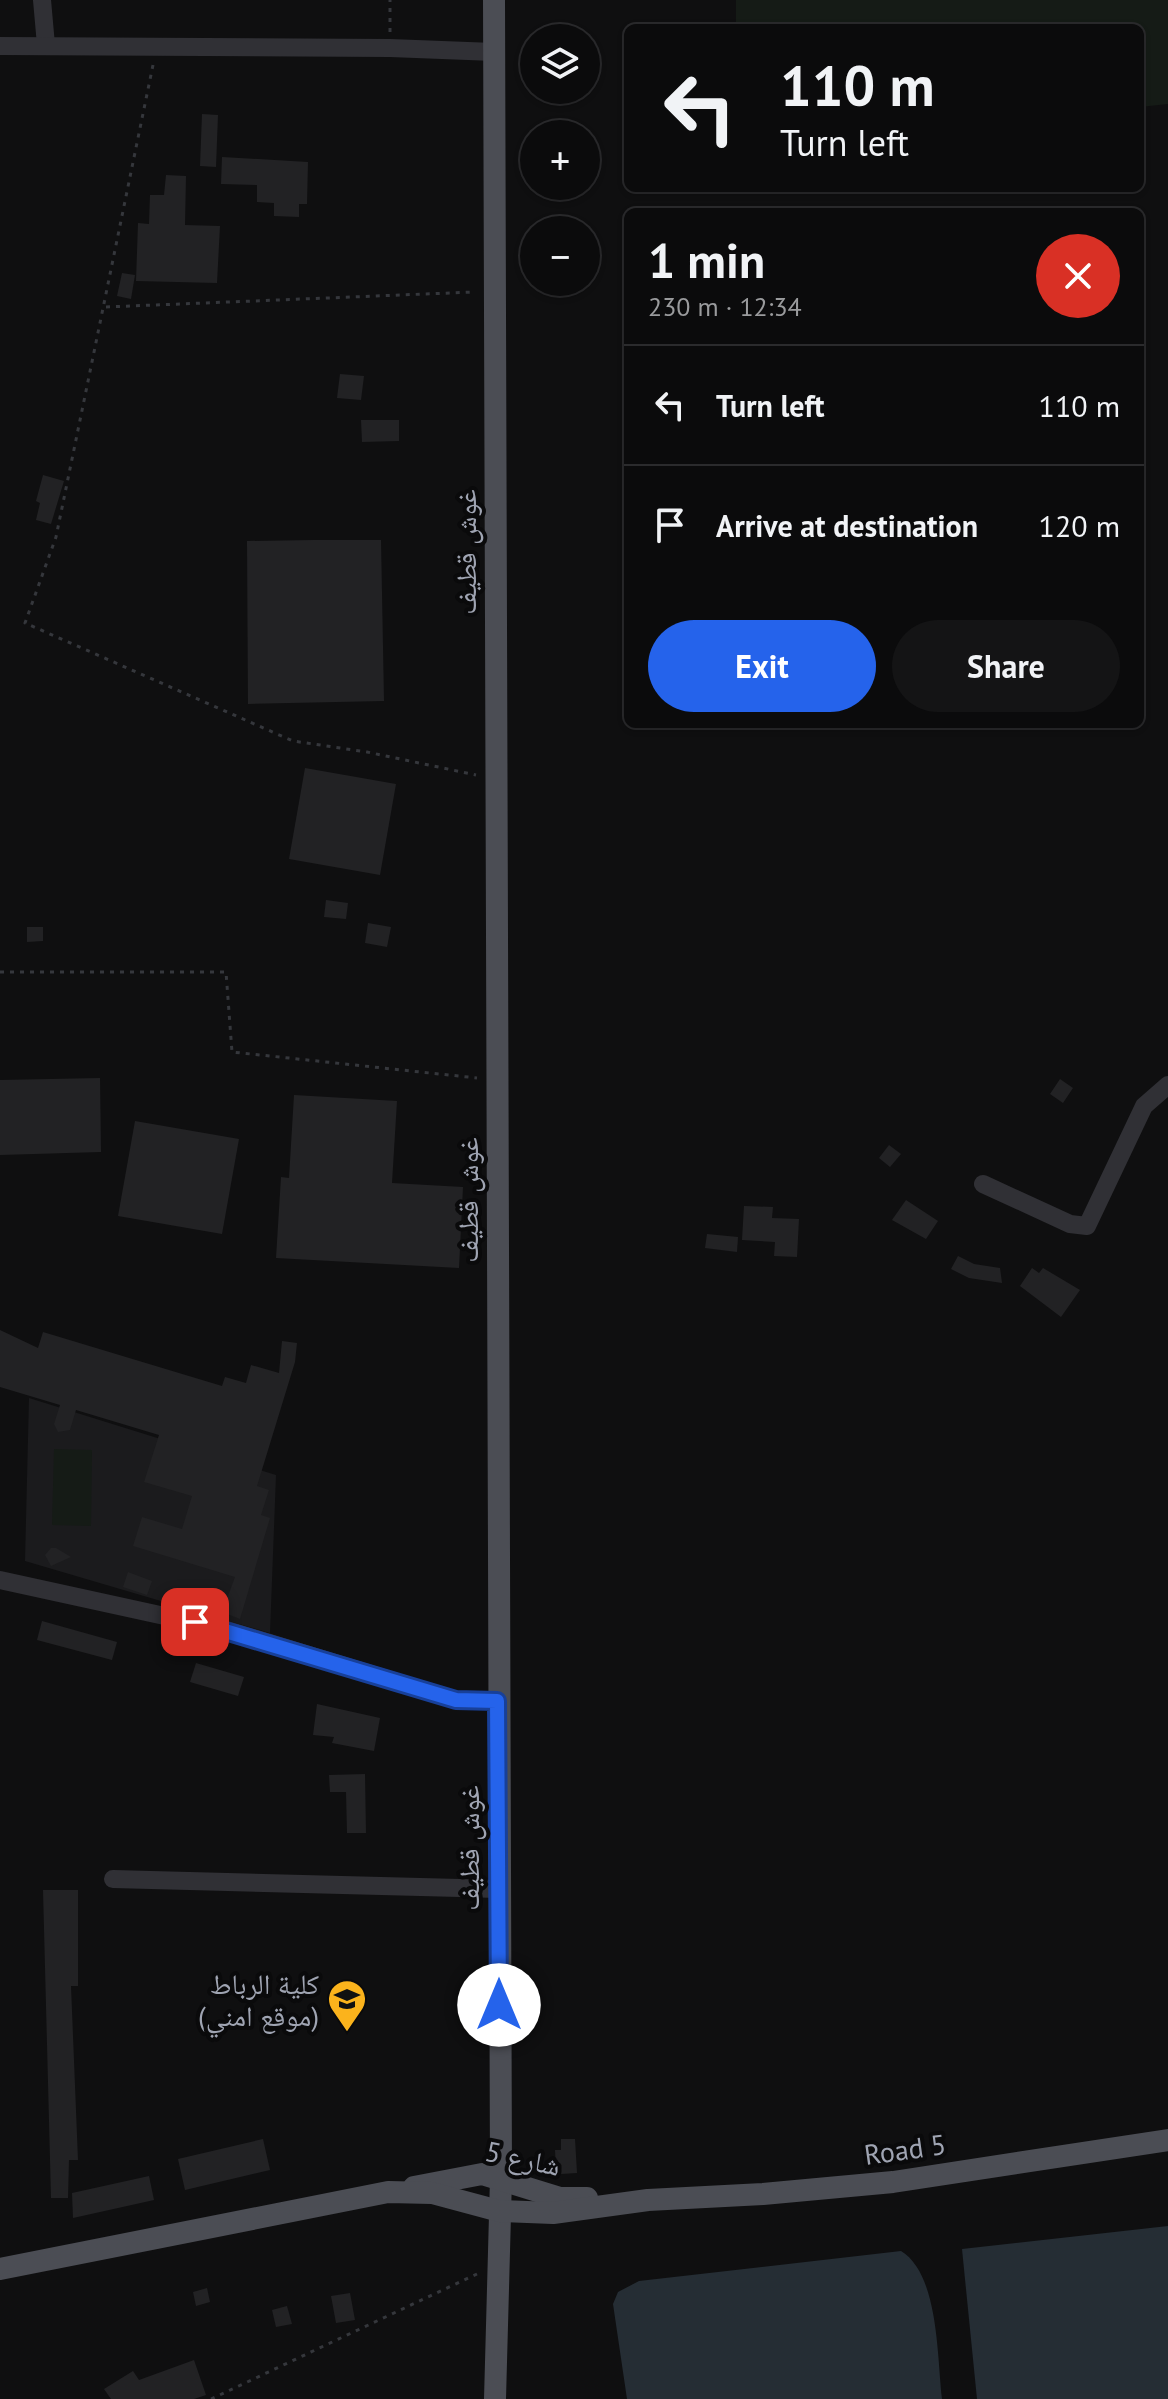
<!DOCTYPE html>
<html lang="en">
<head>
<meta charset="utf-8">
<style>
  body { margin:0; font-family:"PT Sans","Noto Naskh Arabic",sans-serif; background:#141415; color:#f1f3f6; height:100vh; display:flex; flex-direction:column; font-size:30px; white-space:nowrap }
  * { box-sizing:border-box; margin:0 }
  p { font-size:26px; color:#9a9b9d }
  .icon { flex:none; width:44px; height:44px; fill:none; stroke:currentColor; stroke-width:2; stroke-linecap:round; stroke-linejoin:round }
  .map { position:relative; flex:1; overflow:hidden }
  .drawer { position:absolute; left:624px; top:208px; width:520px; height:520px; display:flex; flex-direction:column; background:#0b0b0c; border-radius:12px; box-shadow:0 2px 6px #0004,0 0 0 2px #2b2b2d }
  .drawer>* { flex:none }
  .banner { position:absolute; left:624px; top:24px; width:520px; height:168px; border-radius:12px; box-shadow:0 2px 6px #0004,0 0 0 2px #2b2b2d; background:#0b0b0c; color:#f1f3f6; overflow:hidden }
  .controls { position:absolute; left:520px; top:24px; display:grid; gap:16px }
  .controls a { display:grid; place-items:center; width:80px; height:80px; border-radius:50%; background:#0b0b0c; box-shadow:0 2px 6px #0004,0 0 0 2px #2b2b2d; font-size:40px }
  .pin { position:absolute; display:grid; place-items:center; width:68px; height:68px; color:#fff; margin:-34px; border-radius:16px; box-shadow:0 4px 12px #0006 }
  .me { position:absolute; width:88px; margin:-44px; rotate:0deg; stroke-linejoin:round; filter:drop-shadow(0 0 6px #0008) }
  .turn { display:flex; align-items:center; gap:28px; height:168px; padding:0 24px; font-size:36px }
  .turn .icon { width:104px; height:104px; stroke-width:2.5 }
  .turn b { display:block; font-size:56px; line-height:68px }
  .round { display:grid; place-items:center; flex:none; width:84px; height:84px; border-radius:42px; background:#141415 }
  .summary { display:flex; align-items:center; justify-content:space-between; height:136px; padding:0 24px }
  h1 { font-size:48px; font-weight:800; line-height:60px }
  .cta { display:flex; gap:16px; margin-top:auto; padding:16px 24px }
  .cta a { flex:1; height:92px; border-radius:48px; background:#2563eb; color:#fff; font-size:32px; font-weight:800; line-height:92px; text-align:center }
  .cta a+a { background:#141415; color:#f1f3f6 }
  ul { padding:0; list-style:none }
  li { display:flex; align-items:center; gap:24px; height:120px; padding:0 24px; border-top:2px solid #2b2b2d }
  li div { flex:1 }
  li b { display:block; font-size:30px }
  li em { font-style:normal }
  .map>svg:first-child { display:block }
  .built { fill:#1b1b1d }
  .green { fill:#151b16 }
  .water { fill:#252d34 }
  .building { fill:#222224 }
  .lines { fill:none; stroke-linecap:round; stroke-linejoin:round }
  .path { stroke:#35373c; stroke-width:3; stroke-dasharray:4 6; stroke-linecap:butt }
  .minor { stroke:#303035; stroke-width:18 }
  .major { stroke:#4b4d54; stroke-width:22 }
  .route-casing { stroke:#184099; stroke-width:20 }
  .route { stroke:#2563eb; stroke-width:14 }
  .labels { text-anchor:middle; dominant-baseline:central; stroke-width:8; stroke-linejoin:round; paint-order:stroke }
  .street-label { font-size:28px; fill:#9fa4b2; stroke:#0a0a0b }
  .poi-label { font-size:28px; fill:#9fa4b2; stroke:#0a0a0b; text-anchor:end }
</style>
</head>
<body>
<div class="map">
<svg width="1168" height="2399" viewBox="0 0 1168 2399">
  <rect width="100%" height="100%" fill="#0f0f10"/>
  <polygon class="built" points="29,1398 276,1475 270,1633 25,1561"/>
  <g class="green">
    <polygon points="736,0 1168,0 1168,104 1140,107 1140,28 736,28"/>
    <polygon points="54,1449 92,1450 91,1526 52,1525"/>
  </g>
  <g class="water">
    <polygon points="1168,2226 1168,2399 977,2399 962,2249"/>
    <path d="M901,2251C939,2274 937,2357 942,2399H627L613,2304L618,2292L639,2281Z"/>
  </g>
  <g class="building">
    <polygon points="202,114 218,115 216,167 200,166"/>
    <polygon points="222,157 308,162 307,204 299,204 299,217 274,216 274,203 257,202 257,185 221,184"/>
    <polygon points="166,175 186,176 185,225 220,226 217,283 136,281 138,223 149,224 150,195 164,195"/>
    <polygon points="122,273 135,275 131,299 117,296"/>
    <polygon points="340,374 364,376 361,400 337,398"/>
    <polygon points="361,420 399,420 399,441 362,442"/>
    <polygon points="43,475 64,481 51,524 36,520 40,503 36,501"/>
    <polygon points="313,540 381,540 384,701 248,704 247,541"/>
    <polygon points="305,768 396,784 380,875 289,859"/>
    <polygon points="326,900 348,903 346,919 324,917"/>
    <polygon points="368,923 391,927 387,947 365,943"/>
    <polygon points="27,927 43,927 43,941 27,942"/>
    <polygon points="100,1078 101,1152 0,1155 0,1080"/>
    <polygon points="1060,1079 1073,1088 1063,1103 1050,1094"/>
    <polygon points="294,1095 397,1101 392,1183 463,1187 459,1268 276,1258 281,1177 289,1178"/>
    <polygon points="135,1121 239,1139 222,1234 118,1216"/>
    <polygon points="889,1145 901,1154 890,1167 879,1158"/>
    <polygon points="906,1200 938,1221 926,1239 892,1220"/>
    <polygon points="744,1206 773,1207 772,1218 799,1219 797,1257 774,1256 775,1242 742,1240"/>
    <polygon points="707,1234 738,1237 737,1252 705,1248"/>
    <polygon points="958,1256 974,1264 1000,1268 1002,1283 969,1278 951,1269"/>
    <polygon points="1032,1268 1039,1273 1043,1268 1080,1290 1061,1317 1020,1286"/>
    <polygon points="0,1330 38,1348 43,1332 222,1386 225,1377 246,1383 251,1365 279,1373 282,1341 297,1343 295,1362 257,1486 269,1490 261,1515 270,1518 240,1619 222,1612 235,1577 133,1546 142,1517 182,1529 192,1496 144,1482 159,1435 76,1410 70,1430 58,1432 54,1424 60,1405 0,1387"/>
    <polygon points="51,1548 56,1548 71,1557 51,1566 45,1555"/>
    <polygon points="128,1572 152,1581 147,1595 123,1587"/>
    <polygon points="42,1621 117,1642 112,1660 37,1640"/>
    <polygon points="196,1663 244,1677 238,1696 190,1682"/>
    <polygon points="317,1704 380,1718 374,1751 332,1743 334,1737 313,1735"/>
    <polygon points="365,1774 366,1833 347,1833 346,1792 330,1792 329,1775"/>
    <polygon points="43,1890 78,1890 78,1986 71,1986 78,2160 69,2160 68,2198 51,2198"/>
    <polygon points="263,2139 270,2170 185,2190 178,2159"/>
    <polygon points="561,2139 575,2139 577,2173 561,2174 560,2169 556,2169 555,2150 561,2150"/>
    <polygon points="149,2176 154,2200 73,2218 72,2193"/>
    <polygon points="207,2288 210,2302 196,2306 193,2292"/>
    <polygon points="350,2293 355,2320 336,2323 331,2296"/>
    <polygon points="287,2306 292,2324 276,2327 272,2310"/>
    <polygon points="194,2360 206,2395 194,2399 111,2399 104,2389 133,2371 139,2380"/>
  </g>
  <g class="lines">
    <g class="path">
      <polyline points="390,32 390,0"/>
      <polyline points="153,65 56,537 25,623 293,741 367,752 476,775"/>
      <polyline points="106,307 474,292"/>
      <polyline points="0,972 226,972 232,1052 477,1078"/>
      <polyline points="211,2399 477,2274"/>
    </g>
    <g class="minor">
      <polyline points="42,0 46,45"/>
      <polyline points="0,46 390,48 494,52"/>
      <polyline points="983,1184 1070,1224 1087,1226 1144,1106 1168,1085"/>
      <polyline points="0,1580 224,1629 456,1700 497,1701"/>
      <polyline points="113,1879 499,1889"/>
    </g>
    <g class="major">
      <polyline points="494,0 501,2178 495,2399"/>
      <polyline points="414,2187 482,2174 560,2198 587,2198"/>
      <polyline points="0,2269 388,2192 432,2193 499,2211 553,2213 648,2200 763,2194 893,2182 1168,2140"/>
    </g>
  </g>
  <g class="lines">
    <defs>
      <polyline id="route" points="195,1622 456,1700 497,1701 499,2005"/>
    </defs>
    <use href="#route" class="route-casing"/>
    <use href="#route" class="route"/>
  </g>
  <defs>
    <symbol id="university-pin" viewBox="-11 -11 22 30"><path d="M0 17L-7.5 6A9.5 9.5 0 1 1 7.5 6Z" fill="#fbb31c" stroke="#0a0a0b"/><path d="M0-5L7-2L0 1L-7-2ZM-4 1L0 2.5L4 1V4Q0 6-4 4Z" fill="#111"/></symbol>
  </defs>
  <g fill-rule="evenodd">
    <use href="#university-pin" x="325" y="1977" width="44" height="60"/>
  </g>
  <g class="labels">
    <g class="street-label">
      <text transform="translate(465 552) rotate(-90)">غوش قطيف</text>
      <text transform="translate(467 1200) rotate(-90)">غوش قطيف</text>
      <text transform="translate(468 1848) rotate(-90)">غوش قطيف</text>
      <text transform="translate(905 2149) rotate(-8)">Road 5</text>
      <text transform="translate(523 2158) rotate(12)">شارع 5</text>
    </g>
    <g class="poi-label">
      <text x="319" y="1983">كلية الرباط<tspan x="319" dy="32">(موقع امني)</tspan></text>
    </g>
  </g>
</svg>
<div class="controls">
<a><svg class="icon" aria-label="layers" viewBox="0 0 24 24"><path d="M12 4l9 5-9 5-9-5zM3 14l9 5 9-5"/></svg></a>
<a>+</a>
<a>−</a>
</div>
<div class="pin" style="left:195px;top:1622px;background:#d93025"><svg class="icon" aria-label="arrive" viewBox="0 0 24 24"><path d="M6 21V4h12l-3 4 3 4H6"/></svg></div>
<svg class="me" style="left:499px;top:2005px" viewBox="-20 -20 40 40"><circle r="19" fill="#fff"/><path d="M0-13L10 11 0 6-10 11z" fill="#2563eb"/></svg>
<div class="banner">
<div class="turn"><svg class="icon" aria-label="left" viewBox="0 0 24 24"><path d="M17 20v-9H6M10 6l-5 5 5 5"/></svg><div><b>110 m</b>Turn left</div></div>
</div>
<section class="drawer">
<div class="summary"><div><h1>1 min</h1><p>230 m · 12:34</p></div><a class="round" style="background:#d93025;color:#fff"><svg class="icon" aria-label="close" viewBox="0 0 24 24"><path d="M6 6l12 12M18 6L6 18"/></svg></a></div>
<ul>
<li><svg class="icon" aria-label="left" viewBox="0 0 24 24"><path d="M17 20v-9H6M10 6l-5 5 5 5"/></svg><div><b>Turn left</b></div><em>110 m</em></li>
<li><svg class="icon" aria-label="arrive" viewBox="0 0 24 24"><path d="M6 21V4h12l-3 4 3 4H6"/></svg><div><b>Arrive at destination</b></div><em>120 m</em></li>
</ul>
<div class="cta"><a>Exit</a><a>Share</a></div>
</section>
</div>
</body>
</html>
